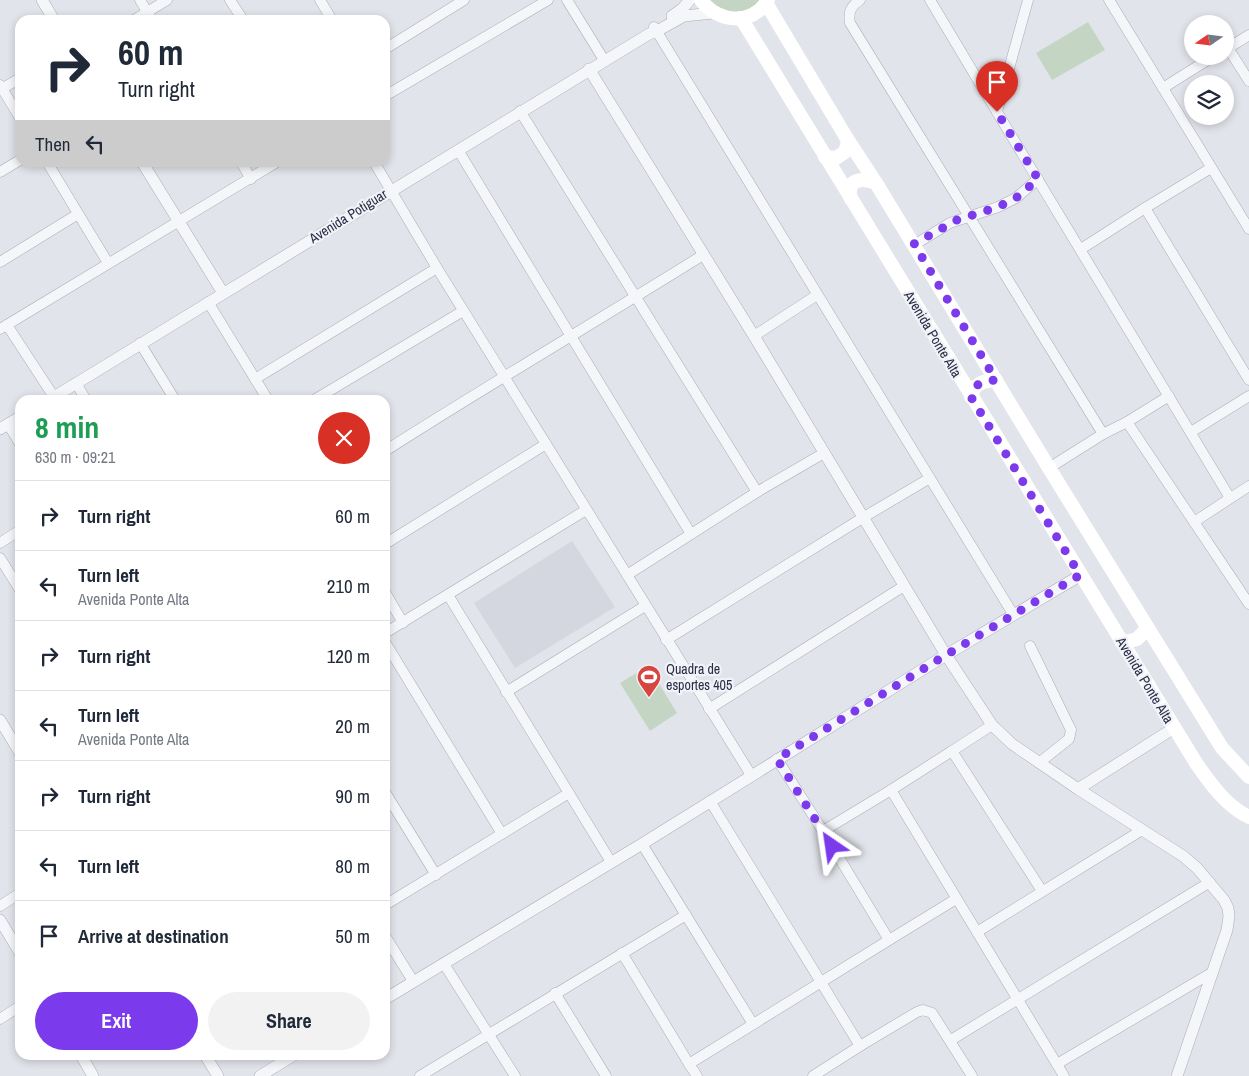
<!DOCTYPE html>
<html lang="en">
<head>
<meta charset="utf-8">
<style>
  body { margin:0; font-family:"Archivo Narrow",sans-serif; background:#f2f2f3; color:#1f2937; height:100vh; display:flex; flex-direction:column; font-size:19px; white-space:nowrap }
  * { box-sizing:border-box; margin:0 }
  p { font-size:16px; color:#747a83 }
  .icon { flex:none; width:28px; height:28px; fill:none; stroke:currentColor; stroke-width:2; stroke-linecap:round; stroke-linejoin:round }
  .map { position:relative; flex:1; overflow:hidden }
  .sheet { position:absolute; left:15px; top:395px; width:375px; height:665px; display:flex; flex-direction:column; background:#fff; border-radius:15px; box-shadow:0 2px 8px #0003 }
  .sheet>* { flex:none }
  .hud { position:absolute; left:15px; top:15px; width:375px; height:152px; border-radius:15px; box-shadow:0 2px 8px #0003; background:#fff; color:#1f2937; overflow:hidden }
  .needle { width:32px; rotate:256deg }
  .tools { position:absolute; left:1184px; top:15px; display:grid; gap:10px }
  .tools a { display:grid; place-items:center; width:50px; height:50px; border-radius:50%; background:#fff; box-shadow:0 2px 8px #0003; font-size:25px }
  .pin { position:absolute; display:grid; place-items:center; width:42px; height:42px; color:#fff; margin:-51px -21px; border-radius:50% 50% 50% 0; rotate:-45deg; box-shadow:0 0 5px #0007 }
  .pin .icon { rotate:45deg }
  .me { position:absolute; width:55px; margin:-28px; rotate:328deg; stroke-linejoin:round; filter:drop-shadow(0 0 4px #0008) }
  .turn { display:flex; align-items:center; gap:18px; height:105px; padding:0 20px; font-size:22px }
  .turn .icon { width:65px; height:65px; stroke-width:2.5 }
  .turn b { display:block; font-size:35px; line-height:42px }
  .then { display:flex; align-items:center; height:48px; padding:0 20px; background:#0003; gap:10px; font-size:19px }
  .round { display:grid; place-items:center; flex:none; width:52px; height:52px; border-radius:26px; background:#f2f2f3 }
  .headline { display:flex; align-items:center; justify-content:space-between; height:85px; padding:0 20px }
  h1 { font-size:30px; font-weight:800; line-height:38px; color:#1e9e55 }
  .primary-button { display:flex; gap:10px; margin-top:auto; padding:10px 20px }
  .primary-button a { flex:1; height:58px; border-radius:30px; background:#7c3aed; color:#fff; font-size:20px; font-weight:800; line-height:58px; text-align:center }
  .primary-button a+a { background:#f2f2f3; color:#1f2937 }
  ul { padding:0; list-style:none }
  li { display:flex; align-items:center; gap:15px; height:70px; padding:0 20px; border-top:1px solid #e0e1e3 }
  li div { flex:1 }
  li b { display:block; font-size:19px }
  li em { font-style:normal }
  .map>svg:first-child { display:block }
  .built { fill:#d4d6e0 }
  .green { fill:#c4d6c3 }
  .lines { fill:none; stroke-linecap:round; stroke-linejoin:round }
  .minor-casing { stroke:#aaadb9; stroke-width:11 }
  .tertiary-casing { stroke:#aaadb9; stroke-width:12 }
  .minor { stroke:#f5f6f9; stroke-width:10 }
  .tertiary { stroke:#f5f6f9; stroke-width:11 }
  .secondary { stroke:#fff; stroke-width:14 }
  .route { stroke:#7c3aed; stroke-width:9; stroke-dasharray:0 16.2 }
  .labels { text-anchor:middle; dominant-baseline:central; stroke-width:4.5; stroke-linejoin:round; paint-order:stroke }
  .street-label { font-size:14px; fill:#292e45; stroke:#f2f3f8 }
  .poi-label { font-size:14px; fill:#292e45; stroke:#f2f3f8; text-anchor:start }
</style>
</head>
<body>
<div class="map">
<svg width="1249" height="1076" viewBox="0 0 1249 1076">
  <rect width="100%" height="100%" fill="#e2e4eb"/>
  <polygon class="built" points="572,541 615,607 515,668 474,603"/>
  <g class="green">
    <polygon points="706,0 763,0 760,4 733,15"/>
    <polygon points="1088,22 1105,50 1052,80 1036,53"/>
    <polygon points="648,666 677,713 650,731 620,683"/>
  </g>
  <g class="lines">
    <defs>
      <g id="minor">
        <polyline points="140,0 152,20"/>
        <polyline points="230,0 243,20"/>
        <polyline points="320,0 332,20"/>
        <polyline points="567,0 604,60"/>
        <path d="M860,0C851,6 848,12 850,23L1103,434"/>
        <polyline points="930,0 997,112"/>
        <polyline points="1028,0 997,112 1230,498"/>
        <polyline points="1109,0 1249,229"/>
        <polyline points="134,20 167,0"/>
        <polyline points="654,27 1013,614"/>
        <polyline points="1228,48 1249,81"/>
        <polyline points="385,49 464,0"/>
        <polyline points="1225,50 1249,35"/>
        <polyline points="0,85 20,118"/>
        <polyline points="1163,88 1214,56"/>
        <polyline points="2,89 20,78"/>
        <polyline points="385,96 548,0"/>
        <polyline points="520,111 757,492"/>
        <polyline points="458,150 691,534"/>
        <polyline points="47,162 108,263"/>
        <polyline points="241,162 251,179"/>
        <polyline points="374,162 437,268 751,775"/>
        <polyline points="0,172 20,160"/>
        <polyline points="1145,208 1249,380"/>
        <polyline points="914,245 950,223 998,207 1016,198 1038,179"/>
        <polyline points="1081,249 1145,208 1211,168"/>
        <polyline points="0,262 78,214"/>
        <polyline points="208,302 268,400"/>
        <polyline points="7,325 54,397"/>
        <polyline points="0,329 277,162"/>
        <polyline points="754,336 817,295"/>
        <polyline points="140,343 175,400"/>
        <polyline points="255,379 437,268"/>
        <polyline points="76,383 86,400"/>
        <polyline points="314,400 463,311"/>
        <polyline points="1127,422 1169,396"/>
        <polyline points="8,424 20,444"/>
        <polyline points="1191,432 1249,396"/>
        <path d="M385,451C490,384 597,321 703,255"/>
        <polyline points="1049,468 1103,434 1127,422 1249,604"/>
        <polyline points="1194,522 1249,486"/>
        <polyline points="0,543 20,530"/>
        <polyline points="385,544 546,444"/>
        <polyline points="0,558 20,590"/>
        <polyline points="627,575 757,492 824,453"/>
        <polyline points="385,592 403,623"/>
        <polyline points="448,595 611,862"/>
        <polyline points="385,633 586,510"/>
        <polyline points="666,640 864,517 930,478"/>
        <polyline points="385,642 502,834"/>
        <polyline points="1030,646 1071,730 1069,739 1039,763"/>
        <polyline points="506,692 645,606"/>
        <polyline points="709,709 904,586"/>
        <polyline points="992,725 952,751 1042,891"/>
        <polyline points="777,759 823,831"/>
        <polyline points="891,790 952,751"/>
        <polyline points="385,792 436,875"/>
        <polyline points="710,801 860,1046 813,1076"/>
        <polyline points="642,844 753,1024"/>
        <polyline points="385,905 569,793"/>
        <polyline points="0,906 20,893"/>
        <polyline points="977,932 1142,830"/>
        <polyline points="385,936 413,981"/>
        <polyline points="889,940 956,899"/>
        <polyline points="622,953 689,1064 889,940 823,831 891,790 1064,1076"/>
        <polyline points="444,964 515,1076"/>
        <polyline points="555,993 606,1076"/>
        <polyline points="0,1019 20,1006"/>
        <polyline points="951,1040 1210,882"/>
        <polyline points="860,1046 917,1012 923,1010 932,1013 972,1076"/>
        <polyline points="689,1064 697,1076"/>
        <polyline points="1057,1064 1213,972"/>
        <polyline points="420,1076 686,915"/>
      </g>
      <g id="tertiary">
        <polyline points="42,0 54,20"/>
        <polyline points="672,16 682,9 690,0"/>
        <polyline points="589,69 754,336 946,655 992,725 1012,744 1078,789 1183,856 1197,868 1224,900 1228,908 1229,916 1227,930 1177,1076"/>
        <polyline points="142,162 223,293"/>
        <polyline points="49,400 649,34 657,31 684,16 713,13"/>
        <polyline points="0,429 20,417"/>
        <polyline points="0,720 20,753"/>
        <polyline points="1078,789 1174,728"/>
        <polyline points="0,920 20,953"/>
        <polyline points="385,999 642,844 946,655 1081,575"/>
        <polyline points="81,1055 93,1076"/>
        <polyline points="205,1055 218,1076"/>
        <polyline points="260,1076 294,1055"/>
      </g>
    </defs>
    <use href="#minor" class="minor-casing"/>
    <use href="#tertiary" class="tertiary-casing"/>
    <use href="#minor" class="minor"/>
    <use href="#tertiary" class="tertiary"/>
    <g class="secondary">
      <path d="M701,0C718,23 752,26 768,0"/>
      <polyline points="766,3 846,137 876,183 1049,468 1222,748 1249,777"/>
      <path d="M741,18L1196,763C1210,783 1226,806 1249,817"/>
      <polyline points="825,157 836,158 845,152 848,142 846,137"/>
      <path d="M851,199C846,179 861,177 876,183"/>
      <path d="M971,397C974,383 983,381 996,380"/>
      <polyline points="1122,643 1137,639 1148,628"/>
    </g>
  </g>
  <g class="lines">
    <path class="route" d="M832,846L777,759L946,655L1080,575L971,397C974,383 983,381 996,380L914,244L957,220L998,207L1016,198L1038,179L997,112"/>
  </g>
  <defs>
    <symbol id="stadium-pin" viewBox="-11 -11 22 30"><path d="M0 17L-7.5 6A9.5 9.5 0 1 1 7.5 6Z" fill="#d74540" stroke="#f2f3f8"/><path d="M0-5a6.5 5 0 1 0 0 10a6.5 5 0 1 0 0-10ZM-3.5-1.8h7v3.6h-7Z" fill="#fff"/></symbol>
  </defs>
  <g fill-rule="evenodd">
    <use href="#stadium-pin" x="635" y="663" width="28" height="38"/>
  </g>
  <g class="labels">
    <g class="street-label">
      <text transform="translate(348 216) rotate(-32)">Avenida Potiguar</text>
      <text transform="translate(933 334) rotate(59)">Avenida Ponte Alta</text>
      <text transform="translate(1145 680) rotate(59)">Avenida Ponte Alta</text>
    </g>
    <g class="poi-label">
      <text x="666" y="669">Quadra de<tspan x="666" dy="16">esportes 405</tspan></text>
    </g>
  </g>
</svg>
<div class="tools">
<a><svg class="needle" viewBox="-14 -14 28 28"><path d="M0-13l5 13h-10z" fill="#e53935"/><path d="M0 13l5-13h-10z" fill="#747a83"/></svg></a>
<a><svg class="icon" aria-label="layers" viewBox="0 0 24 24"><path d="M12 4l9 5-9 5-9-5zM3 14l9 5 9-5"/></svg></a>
</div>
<div class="pin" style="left:997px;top:112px;background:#d93025"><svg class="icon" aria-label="arrive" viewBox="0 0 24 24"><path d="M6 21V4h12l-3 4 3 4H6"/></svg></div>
<svg class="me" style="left:832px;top:846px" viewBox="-20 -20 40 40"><path d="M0-17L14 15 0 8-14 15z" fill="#7c3aed" stroke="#fff" stroke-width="4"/></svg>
<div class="hud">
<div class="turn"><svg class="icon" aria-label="right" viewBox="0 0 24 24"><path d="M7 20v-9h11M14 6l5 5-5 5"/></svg><div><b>60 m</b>Turn right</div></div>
<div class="then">Then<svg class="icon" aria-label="left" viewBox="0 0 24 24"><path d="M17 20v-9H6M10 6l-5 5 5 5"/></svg></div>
</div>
<section class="sheet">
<div class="headline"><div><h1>8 min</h1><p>630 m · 09:21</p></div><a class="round" style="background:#d93025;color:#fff"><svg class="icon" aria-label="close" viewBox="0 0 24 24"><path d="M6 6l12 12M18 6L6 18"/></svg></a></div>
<ul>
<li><svg class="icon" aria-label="right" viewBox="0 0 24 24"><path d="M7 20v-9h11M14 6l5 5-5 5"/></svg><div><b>Turn right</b></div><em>60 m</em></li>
<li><svg class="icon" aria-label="left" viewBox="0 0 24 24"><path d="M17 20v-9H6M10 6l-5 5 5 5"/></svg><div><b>Turn left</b><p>Avenida Ponte Alta</p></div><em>210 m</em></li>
<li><svg class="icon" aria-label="right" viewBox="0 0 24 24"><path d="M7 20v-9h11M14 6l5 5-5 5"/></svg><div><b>Turn right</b></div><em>120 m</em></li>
<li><svg class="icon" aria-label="left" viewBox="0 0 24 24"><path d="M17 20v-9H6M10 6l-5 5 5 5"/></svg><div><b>Turn left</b><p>Avenida Ponte Alta</p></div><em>20 m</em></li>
<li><svg class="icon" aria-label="right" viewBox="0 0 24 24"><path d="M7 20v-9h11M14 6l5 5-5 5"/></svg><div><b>Turn right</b></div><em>90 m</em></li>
<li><svg class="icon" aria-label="left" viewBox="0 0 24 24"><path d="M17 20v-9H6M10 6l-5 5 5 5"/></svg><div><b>Turn left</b></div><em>80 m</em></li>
<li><svg class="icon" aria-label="arrive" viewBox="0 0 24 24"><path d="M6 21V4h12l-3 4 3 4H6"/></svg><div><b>Arrive at destination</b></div><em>50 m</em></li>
</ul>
<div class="primary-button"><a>Exit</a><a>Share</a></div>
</section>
</div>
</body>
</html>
